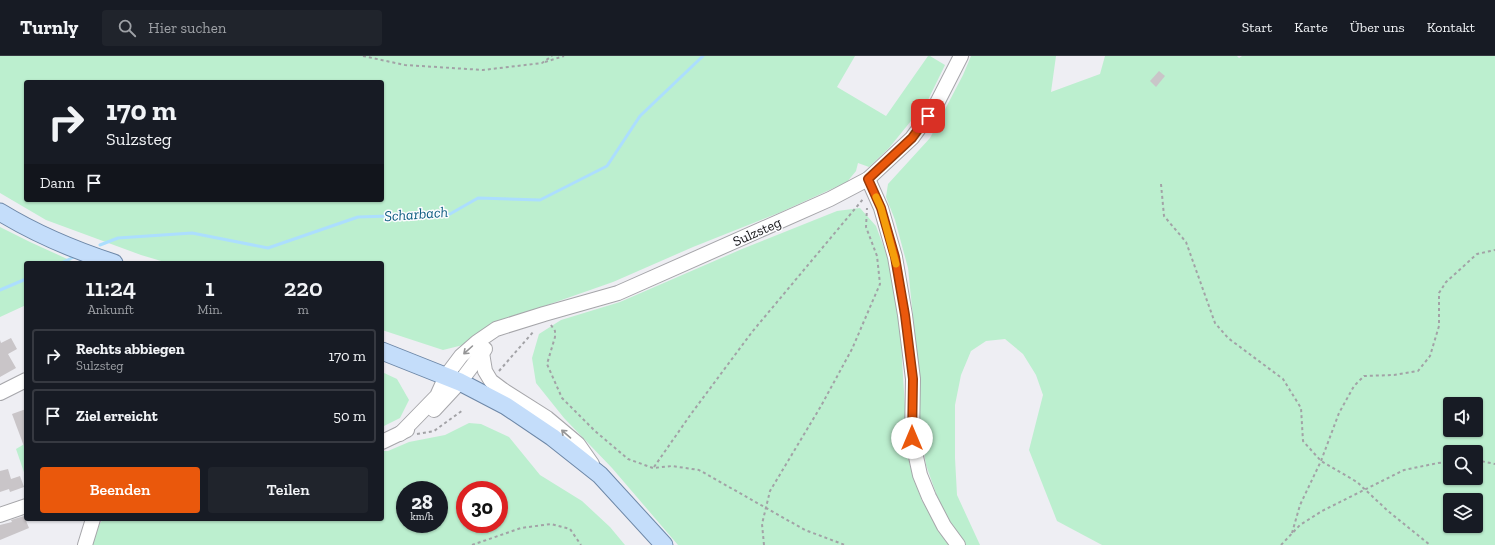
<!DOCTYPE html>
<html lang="de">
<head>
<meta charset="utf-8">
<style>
  body { margin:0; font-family:"Zilla Slab",serif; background:#20242c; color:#f1f3f6; height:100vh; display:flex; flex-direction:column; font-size:15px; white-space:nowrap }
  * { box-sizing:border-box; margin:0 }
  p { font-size:13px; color:#9ea1a6 }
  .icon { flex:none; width:22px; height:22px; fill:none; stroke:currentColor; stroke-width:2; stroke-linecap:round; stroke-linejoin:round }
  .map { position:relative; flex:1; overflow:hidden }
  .details { position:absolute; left:24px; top:205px; width:360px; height:260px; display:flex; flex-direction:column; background:#171b24; border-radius:4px; box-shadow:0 1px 3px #0004 }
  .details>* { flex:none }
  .banner { position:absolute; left:24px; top:24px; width:360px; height:122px; border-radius:4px; box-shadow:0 1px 3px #0004; background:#171b24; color:#f1f3f6; overflow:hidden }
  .controls { position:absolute; left:1443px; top:341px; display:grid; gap:8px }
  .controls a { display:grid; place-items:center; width:40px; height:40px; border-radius:4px; background:#171b24; box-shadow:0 1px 3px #0004; font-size:20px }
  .speed { position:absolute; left:396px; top:425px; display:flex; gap:8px; font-size:20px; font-weight:700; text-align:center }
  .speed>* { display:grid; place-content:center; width:52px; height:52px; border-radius:50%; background:#171b24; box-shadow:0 1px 3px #0004; line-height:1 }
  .speed small { font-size:10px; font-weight:400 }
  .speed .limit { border:6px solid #d22; background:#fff; color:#111 }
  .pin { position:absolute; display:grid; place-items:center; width:34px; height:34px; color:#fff; margin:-17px; border-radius:8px; box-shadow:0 2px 6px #0006 }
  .me { position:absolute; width:44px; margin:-22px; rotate:0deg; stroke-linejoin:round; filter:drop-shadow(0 0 3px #0008) }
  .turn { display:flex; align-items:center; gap:14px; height:84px; padding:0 16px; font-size:18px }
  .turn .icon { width:52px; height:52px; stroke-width:2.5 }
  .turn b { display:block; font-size:28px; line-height:34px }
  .then { display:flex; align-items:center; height:38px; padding:0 16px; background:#0003; gap:8px; font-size:15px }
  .eta { display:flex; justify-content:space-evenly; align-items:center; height:68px; text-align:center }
  .eta b { font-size:24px; font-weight:600; line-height:28px }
  .action { display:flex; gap:8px; margin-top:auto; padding:8px 16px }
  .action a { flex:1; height:46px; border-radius:4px; background:#ea580c; color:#fff; font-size:16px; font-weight:600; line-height:46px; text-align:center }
  .action a+a { background:#20242c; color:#f1f3f6 }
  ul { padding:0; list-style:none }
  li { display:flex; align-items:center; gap:12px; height:54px; margin:0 8px 6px; padding:0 8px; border:2px solid #363941; border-radius:4px }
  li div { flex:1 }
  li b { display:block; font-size:15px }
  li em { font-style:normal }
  header { display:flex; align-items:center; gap:24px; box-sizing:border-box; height:56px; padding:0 20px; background:#171b24; border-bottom:1px solid #363941 }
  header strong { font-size:19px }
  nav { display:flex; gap:22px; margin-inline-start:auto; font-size:14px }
  .search { width:280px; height:36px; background:#20242c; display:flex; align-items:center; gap:10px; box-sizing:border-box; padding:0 14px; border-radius:4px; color:#9ea1a6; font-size:15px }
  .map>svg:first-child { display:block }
  .green { fill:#bcefcf; fill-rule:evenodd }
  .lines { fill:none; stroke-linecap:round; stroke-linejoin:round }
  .stream { stroke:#acdefe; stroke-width:3 }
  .building { fill:#c9c5c8 }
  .minor-casing { stroke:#a6a6aa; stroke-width:16 }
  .major-casing { stroke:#6d87a7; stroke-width:19 }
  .path { stroke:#a2a2a6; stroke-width:2; stroke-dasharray:3 3; stroke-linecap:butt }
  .minor { stroke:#fff; stroke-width:14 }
  .major { stroke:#c4ddfa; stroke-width:17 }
  .oneway { stroke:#959596 }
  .route-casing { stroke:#983908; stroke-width:10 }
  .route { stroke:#ea580c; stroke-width:7 }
  .slow { stroke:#f59e0b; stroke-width:7 }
  .labels { text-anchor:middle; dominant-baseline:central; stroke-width:3; stroke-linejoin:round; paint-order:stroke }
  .street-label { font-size:14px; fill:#131315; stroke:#fcfcff }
  .water-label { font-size:15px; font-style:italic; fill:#0a5a7f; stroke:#fcfcff }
</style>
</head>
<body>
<header>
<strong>Turnly</strong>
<div class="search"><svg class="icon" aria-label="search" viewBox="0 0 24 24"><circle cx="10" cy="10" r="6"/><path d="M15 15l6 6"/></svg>Hier suchen</div>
<nav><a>Start</a><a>Karte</a><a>Über uns</a><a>Kontakt</a></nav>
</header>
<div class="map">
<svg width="1495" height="489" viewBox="0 0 1495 489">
  <rect width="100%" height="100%" fill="#eeeef3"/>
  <g class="green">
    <path d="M0,0H855L837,31L886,60L928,0H930L945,9L928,44L889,92L869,111L858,107L856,115L847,126L781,156L693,191L613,226L516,260L463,289L443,294L382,274V207H168L141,199L46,164L0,137ZM26,26H382V144H26Z"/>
    <path d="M971,0H1056L1051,36L1100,18L1105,0H1237L1239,2L1242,0H1495V489H1102L1057,465L1029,394L1043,339L1036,319L1023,298L1005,283L986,285L971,295L961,319L955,349V402L957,439L980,489H965L953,473L937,440L926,409L919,363V320L908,212L895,164L886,141L888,128L930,82L963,19ZM1450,348H1476V374H1450ZM1450,396H1476V422H1450ZM1450,444H1476V470H1450Z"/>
    <polygon points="860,152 876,170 890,208 900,271 905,352 906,396 922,445 951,489 678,489 612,412 564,362 536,327 532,302 539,278 561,264 620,246 742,193 837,155"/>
    <polygon points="0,171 30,186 76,207 26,207 26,249 0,261"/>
    <polygon points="382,316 397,323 409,344 400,362 382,371"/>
    <path d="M469,367L481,368L509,381L540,419L582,445L610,471L625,489H90V482L103,463H382V395H388L409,386L445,379ZM405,434H439V468H405ZM465,434H499V468H465Z"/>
    <polygon points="26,387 26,422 16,393"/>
  </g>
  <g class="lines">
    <g class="stream">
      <polyline points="100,189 118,182 192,177 268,192 358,161 450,158 478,142 540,144 607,110 640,60 703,0"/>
      <polyline points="61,207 76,200"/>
      <polyline points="0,234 26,223"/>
    </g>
  </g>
  <g class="building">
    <polygon points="1159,15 1165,20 1156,31 1150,25"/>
    <polygon points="11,282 17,293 8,298 16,312 0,321 0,284 1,287"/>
    <polygon points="26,353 26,393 25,393 12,358"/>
    <polygon points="8,413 11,423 20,420 24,431 10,436 9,433 0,436 0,415"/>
    <polygon points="24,460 29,472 0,484 0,469 12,466 11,464"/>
  </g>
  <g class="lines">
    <defs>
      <g id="minor">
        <polyline points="868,123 881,152 895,201 905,259 913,323 912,382 920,419 929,441 944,470 958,489"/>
        <polyline points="482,297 485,315 491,325 503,334 547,362 578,388 592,408"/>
        <polyline points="0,337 26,324"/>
        <polyline points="434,354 460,326 485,293"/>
        <polyline points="400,378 437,340 446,320 461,300 477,286 496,273 544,258 618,237 830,143 868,123 912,82 936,49 961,0"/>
        <polyline points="382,386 407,374"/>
        <polyline points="0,459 26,450"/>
        <polyline points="85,489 93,463"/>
      </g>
      <g id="major">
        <path d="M0,156C36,178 74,194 114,207"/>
        <polyline points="382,295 460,326 506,350 552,381 600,419 664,489"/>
      </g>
    </defs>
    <use href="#minor" class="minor-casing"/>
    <use href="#major" class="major-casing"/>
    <g class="path">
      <polyline points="363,0 405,9 483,14 542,7 552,0"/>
      <polyline points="545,6 564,0"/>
      <polyline points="1161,128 1164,160 1186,186 1215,267 1228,282 1283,323 1301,352 1303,385 1321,405 1357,426 1388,455 1430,489"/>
      <polyline points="551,269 555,275 555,281 547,308 562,342 595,375 628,403 653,412 672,410 699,414 805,474 845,489"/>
      <polyline points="499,315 534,275"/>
      <polyline points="417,378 434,375 463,354"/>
      <polyline points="1476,404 1495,408"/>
      <polyline points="654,411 691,358 752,276 864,142"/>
      <polyline points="1292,477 1300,449 1321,405 1339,357 1354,330 1364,320 1394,319 1418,315 1430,300 1439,270 1439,237 1446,226 1477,198 1495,194"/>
      <polyline points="472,489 521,472 551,468 570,473 581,489"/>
      <polyline points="764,489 762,468 770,435 821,350 852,293 880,228 877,200 866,171 867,152"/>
      <polyline points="1281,489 1300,469 1322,455 1404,414 1438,407 1450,406"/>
    </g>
    <use href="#minor" class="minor"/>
    <use href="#major" class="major"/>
  </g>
  <defs><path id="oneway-shaft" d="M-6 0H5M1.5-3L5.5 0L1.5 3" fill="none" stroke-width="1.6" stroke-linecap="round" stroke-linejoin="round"/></defs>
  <g class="oneway">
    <use href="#oneway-shaft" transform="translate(468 294) rotate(138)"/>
    <use href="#oneway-shaft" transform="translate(566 378) rotate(-139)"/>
  </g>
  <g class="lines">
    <defs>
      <polyline id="route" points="912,382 913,323 905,259 895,201 881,152 868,123 912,82 928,60"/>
    </defs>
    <use href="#route" class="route-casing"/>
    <use href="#route" class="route"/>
    <polyline class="slow" points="876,141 881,152 896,208"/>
  </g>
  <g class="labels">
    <g class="street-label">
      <text transform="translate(757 176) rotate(-24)">Sulzsteg</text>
    </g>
    <g class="water-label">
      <text transform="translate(416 158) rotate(-4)">Scharbach</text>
    </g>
  </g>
</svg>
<div class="controls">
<a><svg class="icon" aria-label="sound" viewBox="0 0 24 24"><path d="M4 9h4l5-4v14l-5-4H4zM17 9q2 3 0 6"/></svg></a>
<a><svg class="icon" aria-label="search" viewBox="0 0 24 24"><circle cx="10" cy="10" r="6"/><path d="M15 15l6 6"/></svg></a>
<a><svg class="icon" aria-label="layers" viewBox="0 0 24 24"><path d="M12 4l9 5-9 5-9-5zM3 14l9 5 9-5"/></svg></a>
</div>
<div class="speed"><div>28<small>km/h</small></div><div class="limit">30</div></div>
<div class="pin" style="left:928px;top:60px;background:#d93025"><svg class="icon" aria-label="arrive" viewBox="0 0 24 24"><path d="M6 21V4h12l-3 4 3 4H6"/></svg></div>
<svg class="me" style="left:912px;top:382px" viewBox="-20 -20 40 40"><circle r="19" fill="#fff"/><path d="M0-13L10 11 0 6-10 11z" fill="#ea580c"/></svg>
<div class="banner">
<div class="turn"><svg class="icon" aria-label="right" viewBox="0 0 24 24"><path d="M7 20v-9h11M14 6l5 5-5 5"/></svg><div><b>170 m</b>Sulzsteg</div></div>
<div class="then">Dann<svg class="icon" aria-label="arrive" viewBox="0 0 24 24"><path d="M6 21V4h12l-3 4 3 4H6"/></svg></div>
</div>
<section class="details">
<div class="eta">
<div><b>11:24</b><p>Ankunft</p></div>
<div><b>1</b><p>Min.</p></div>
<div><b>220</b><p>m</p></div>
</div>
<ul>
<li><svg class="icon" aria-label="right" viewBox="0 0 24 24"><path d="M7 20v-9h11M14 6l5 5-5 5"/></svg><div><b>Rechts abbiegen</b><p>Sulzsteg</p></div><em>170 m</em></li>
<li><svg class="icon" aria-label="arrive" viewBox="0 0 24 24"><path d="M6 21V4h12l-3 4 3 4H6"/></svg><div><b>Ziel erreicht</b></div><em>50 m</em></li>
</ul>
<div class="action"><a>Beenden</a><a>Teilen</a></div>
</section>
</div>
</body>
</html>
